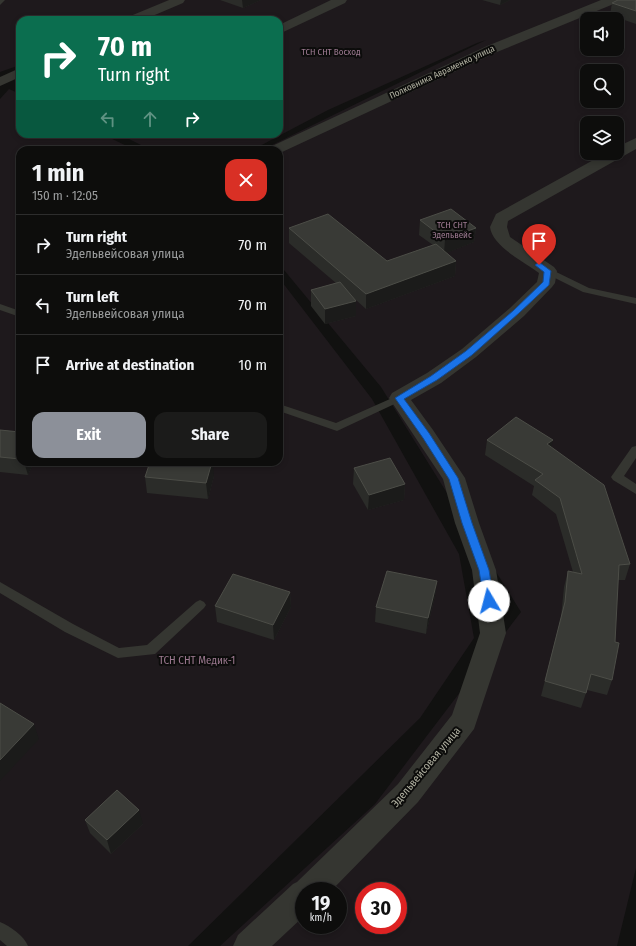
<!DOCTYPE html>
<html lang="en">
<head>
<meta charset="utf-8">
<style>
  body { margin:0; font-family:"Fira Sans Condensed",sans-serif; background:#1b1b1a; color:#f1f3f6; height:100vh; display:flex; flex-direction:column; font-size:15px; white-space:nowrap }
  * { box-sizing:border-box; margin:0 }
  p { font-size:13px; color:#9a9c9d }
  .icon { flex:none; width:22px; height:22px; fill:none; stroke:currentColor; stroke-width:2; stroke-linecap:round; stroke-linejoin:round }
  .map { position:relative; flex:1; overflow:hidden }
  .details { position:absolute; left:16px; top:146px; width:267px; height:320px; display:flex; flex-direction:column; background:#0d0d0c; border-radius:12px; box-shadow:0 2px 6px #0003,0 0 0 1px #2d2d2d }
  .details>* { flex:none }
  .guide { position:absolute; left:16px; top:16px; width:267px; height:122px; border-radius:12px; box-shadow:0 2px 6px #0003,0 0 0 1px #2d2d2d; background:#0b6e4f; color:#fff; overflow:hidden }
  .buttons { position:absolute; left:580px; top:12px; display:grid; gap:8px }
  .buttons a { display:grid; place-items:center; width:44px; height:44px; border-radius:8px; background:#0d0d0c; box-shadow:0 2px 6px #0003,0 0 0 1px #2d2d2d; font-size:20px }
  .speed { position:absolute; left:295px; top:882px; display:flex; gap:8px; font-size:20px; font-weight:700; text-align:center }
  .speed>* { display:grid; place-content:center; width:52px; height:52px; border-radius:50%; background:#0d0d0c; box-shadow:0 2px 6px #0003,0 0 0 1px #2d2d2d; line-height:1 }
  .speed small { font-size:10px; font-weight:400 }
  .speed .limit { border:6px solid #d22; background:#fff; color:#111 }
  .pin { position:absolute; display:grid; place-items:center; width:34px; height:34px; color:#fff; margin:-41px -17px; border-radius:50% 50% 50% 0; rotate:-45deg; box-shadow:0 0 4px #0007 }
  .pin .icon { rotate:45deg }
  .me { position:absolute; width:44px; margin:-22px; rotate:352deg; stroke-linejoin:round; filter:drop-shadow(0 0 3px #0008) }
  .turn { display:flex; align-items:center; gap:14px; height:84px; padding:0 16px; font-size:18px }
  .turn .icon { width:52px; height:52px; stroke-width:2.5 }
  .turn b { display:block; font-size:28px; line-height:34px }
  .lanes { display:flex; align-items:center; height:38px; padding:0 16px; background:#0003; justify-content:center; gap:20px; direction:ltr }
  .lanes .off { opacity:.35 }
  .round { display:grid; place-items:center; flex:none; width:42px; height:42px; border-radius:12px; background:#1b1b1a }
  .headline { display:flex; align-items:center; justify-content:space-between; height:68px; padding:0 16px }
  h1 { font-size:24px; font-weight:700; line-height:30px }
  .cta { display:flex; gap:8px; margin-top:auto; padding:8px 16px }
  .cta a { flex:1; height:46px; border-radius:12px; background:#8c9099; color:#fff; font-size:16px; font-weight:700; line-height:46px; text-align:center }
  .cta a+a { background:#1b1b1a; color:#f1f3f6 }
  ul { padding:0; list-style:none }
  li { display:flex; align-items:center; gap:12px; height:60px; padding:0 16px; border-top:1px solid #2d2d2d }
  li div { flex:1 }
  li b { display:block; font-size:15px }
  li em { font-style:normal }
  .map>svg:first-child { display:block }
  .green { fill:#1e191c; fill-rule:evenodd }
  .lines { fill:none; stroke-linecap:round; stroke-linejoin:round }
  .lane { fill:#353631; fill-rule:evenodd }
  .street { fill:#353631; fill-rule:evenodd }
  .wall { fill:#2b2c29 }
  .shaded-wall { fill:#1b1b1a }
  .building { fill:#393a36; stroke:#4c4d47 }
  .route { fill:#1a73e8; stroke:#114b97 }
  .labels { text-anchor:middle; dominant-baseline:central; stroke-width:4; stroke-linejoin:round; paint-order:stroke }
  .far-park-label { font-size:9px; fill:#9c7990; stroke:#0c0c0b }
  .far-street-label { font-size:9px; fill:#b1b1a1; stroke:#0c0c0b }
  .park-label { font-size:11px; fill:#9c7990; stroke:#0c0c0b }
  .street-label { font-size:11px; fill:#b1b1a1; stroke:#0c0c0b }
</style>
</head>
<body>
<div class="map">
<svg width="636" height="946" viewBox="0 0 636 946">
  <rect width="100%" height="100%" fill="#111110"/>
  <g class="green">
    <polygon points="0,0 170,0 123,20 20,20 20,65 0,72"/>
    <path d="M179,0H636V868L617,946H220L375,804L521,612L381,387L279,264V150H262L486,40L477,43L328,110L252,150H151L119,134H279V20H133ZM587,19H617V49H587ZM587,71H617V101H587ZM587,123H617V153H587ZM304,891H338V925H304ZM364,891H398V925H364Z"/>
    <polygon points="9,89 20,94 20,134 102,134 135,150 20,150 20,462 279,462 279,278 372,399 459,554 474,638 420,718 188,946 0,946 0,99"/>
  </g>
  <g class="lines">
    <g class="lane">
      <polygon points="0,0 5,0 0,5"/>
      <polygon points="548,268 589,288 636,298 636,304 583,292 545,273 544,271"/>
      <polygon points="0,304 20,311 20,317 0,310"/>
      <polygon points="399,395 403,396 404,398 403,400 337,431 279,411 279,404 336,423"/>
      <polygon points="636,446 636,458 624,476 636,484 636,494 613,480 611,477 632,447"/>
      <polygon points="0,582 73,624 119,648 147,645 196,602 200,600 204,602 206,605 204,608 155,654 118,658 65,632 0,593"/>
      <path d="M0,922C10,926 24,936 28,946H7L0,940Z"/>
    </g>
    <g class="street">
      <polygon points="169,0 185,0 183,3 143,20 126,20 128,17"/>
      <polygon points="331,0 347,0 345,3 279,34 279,25"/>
      <polygon points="601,0 618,0 616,3 497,52 280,153 279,154 279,150 267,150 270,147 487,46"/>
      <polygon points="20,68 20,77 0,86 0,77"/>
      <path d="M636,138V149L508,221L507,227L510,237L554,267L557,271L555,283L552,287L524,316L476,357L441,383L411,400L433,430L465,478L479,523L496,570L506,633L474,729L418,802L331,891H304V916L272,946H233L238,935L293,884L297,882L398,784L452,715L480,633L472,570L455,523L443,479L389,398L392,393L427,373L462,349L510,308L537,282L539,273C524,262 492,246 490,227L496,214L606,153H617V147Z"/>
    </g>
  </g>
  <g class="wall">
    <polygon points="220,0 261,0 243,8"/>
    <polygon points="482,0 510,0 500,5"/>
    <polygon points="636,0 636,24 610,15 612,3"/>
    <polygon points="420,220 476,228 474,242 446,253 456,261 455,276 366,309 356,300 356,316 325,324 311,306 311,290 336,283 289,243 289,228 387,261 433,245 419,235"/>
    <polygon points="20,364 20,380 17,367"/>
    <polygon points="0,430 20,432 20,462 34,462 28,475 0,472"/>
    <polygon points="487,440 551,447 630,564 625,580 618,580 612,680 607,695 587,690 581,708 541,696 561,617 564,587 568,571 573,572 556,514 532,495 534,486 485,455"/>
    <polygon points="354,468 405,484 404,500 368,510 353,484"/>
    <polygon points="214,476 208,499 147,493 145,477"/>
    <polygon points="437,581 435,596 426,634 375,622 376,607"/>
    <polygon points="290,592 291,607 274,640 217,622 215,606"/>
    <polygon points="85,820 143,824 111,854 90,833"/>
  </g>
  <g class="shaded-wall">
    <polygon points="242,0 261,0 243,8"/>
    <polygon points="501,0 510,0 500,5"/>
    <polygon points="476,228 474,242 444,254 445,239"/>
    <polygon points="456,261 455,276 366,309 366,294"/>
    <polygon points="356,301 356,316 325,324 325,309"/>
    <polygon points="553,440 550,455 547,444"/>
    <polygon points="24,462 34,462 28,475"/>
    <polygon points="212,462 213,462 214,476 208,499 206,483"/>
    <polygon points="405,484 404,500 368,510 369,495"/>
    <polygon points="437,581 435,596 426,634 428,618"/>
    <polygon points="290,592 291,607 274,640 273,625"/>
    <polygon points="34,724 39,739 0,781 0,760"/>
    <polygon points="139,810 143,824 111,854 107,840"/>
  </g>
  <g class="building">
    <polygon points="618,0 636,0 636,11 612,3"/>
    <polygon points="451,209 476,228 445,239 420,220"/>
    <polygon points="328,214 387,261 436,244 456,261 366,294 289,228"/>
    <polygon points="340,282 356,301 325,309 311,290"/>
    <polygon points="20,364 20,368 17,367"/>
    <polygon points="516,417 553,440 547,444 604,485 630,564 619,565 615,642 619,643 612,680 591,674 586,693 545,681 565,602 568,571 582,574 560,498 535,480 543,474 487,440"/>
    <polygon points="0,430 20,432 20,459 0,457"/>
    <polygon points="390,458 405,484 369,495 354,468"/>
    <polygon points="150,462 212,462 206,483 145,477"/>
    <polygon points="387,571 437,581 428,618 376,607"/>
    <polygon points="233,574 290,592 273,625 215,606"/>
    <polygon points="0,703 34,724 0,760"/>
    <polygon points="117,790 139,810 107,840 85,820"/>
  </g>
  <polygon class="route" points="539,262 551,271 549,285 519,313 472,355 437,380 404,399 429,433 458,478 472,523 489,570 494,601 492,604 485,604 484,601 479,570 462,523 449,479 423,438 395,398 431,376 466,351 514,310 543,282 544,272 535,265"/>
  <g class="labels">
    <g class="far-park-label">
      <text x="331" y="52">ТСН СНТ Восход</text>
      <text x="452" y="225">ТСН СНТ<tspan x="452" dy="10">Эдельвейс</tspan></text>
    </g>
    <g class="far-street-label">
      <text transform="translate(442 72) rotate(-25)">Полковника Авраменко улица</text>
    </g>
    <g class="park-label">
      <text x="197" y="660">ТСН СНТ Медик-1</text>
    </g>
    <g class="street-label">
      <text transform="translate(426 767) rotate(-50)">Эдельвейсовая улица</text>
    </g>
  </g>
</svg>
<div class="buttons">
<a><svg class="icon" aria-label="sound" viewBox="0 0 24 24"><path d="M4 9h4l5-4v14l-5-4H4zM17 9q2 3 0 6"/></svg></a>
<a><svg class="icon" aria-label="search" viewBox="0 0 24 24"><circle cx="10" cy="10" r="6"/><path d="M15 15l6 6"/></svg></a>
<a><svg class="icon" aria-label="layers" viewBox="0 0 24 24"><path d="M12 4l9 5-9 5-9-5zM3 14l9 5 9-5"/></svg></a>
</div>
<div class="speed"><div>19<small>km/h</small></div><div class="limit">30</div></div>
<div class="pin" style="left:539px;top:265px;background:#d93025"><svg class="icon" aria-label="arrive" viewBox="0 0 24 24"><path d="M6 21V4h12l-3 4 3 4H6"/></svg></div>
<svg class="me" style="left:489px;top:601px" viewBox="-20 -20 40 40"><circle r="19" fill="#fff"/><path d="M0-13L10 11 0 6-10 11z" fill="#1a73e8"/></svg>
<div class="guide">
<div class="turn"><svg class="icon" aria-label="right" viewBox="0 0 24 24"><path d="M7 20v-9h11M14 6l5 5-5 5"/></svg><div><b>70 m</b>Turn right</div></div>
<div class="lanes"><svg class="icon off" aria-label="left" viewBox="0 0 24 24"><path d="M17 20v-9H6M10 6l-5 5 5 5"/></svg><svg class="icon off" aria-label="ahead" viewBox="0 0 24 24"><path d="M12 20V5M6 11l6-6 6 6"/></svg><svg class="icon" aria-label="right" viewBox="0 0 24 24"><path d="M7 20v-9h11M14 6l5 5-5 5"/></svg></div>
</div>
<section class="details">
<div class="headline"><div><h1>1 min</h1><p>150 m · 12:05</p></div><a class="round" style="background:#d93025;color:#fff"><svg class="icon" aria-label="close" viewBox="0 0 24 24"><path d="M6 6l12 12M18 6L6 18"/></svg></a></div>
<ul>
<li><svg class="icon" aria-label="right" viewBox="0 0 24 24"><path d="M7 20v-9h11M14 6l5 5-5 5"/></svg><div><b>Turn right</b><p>Эдельвейсовая улица</p></div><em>70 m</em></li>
<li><svg class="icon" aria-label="left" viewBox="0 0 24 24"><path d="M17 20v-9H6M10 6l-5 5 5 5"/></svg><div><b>Turn left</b><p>Эдельвейсовая улица</p></div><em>70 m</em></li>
<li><svg class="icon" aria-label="arrive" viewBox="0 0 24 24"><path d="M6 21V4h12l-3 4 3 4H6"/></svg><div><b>Arrive at destination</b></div><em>10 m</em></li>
</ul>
<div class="cta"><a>Exit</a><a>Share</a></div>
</section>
</div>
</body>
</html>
